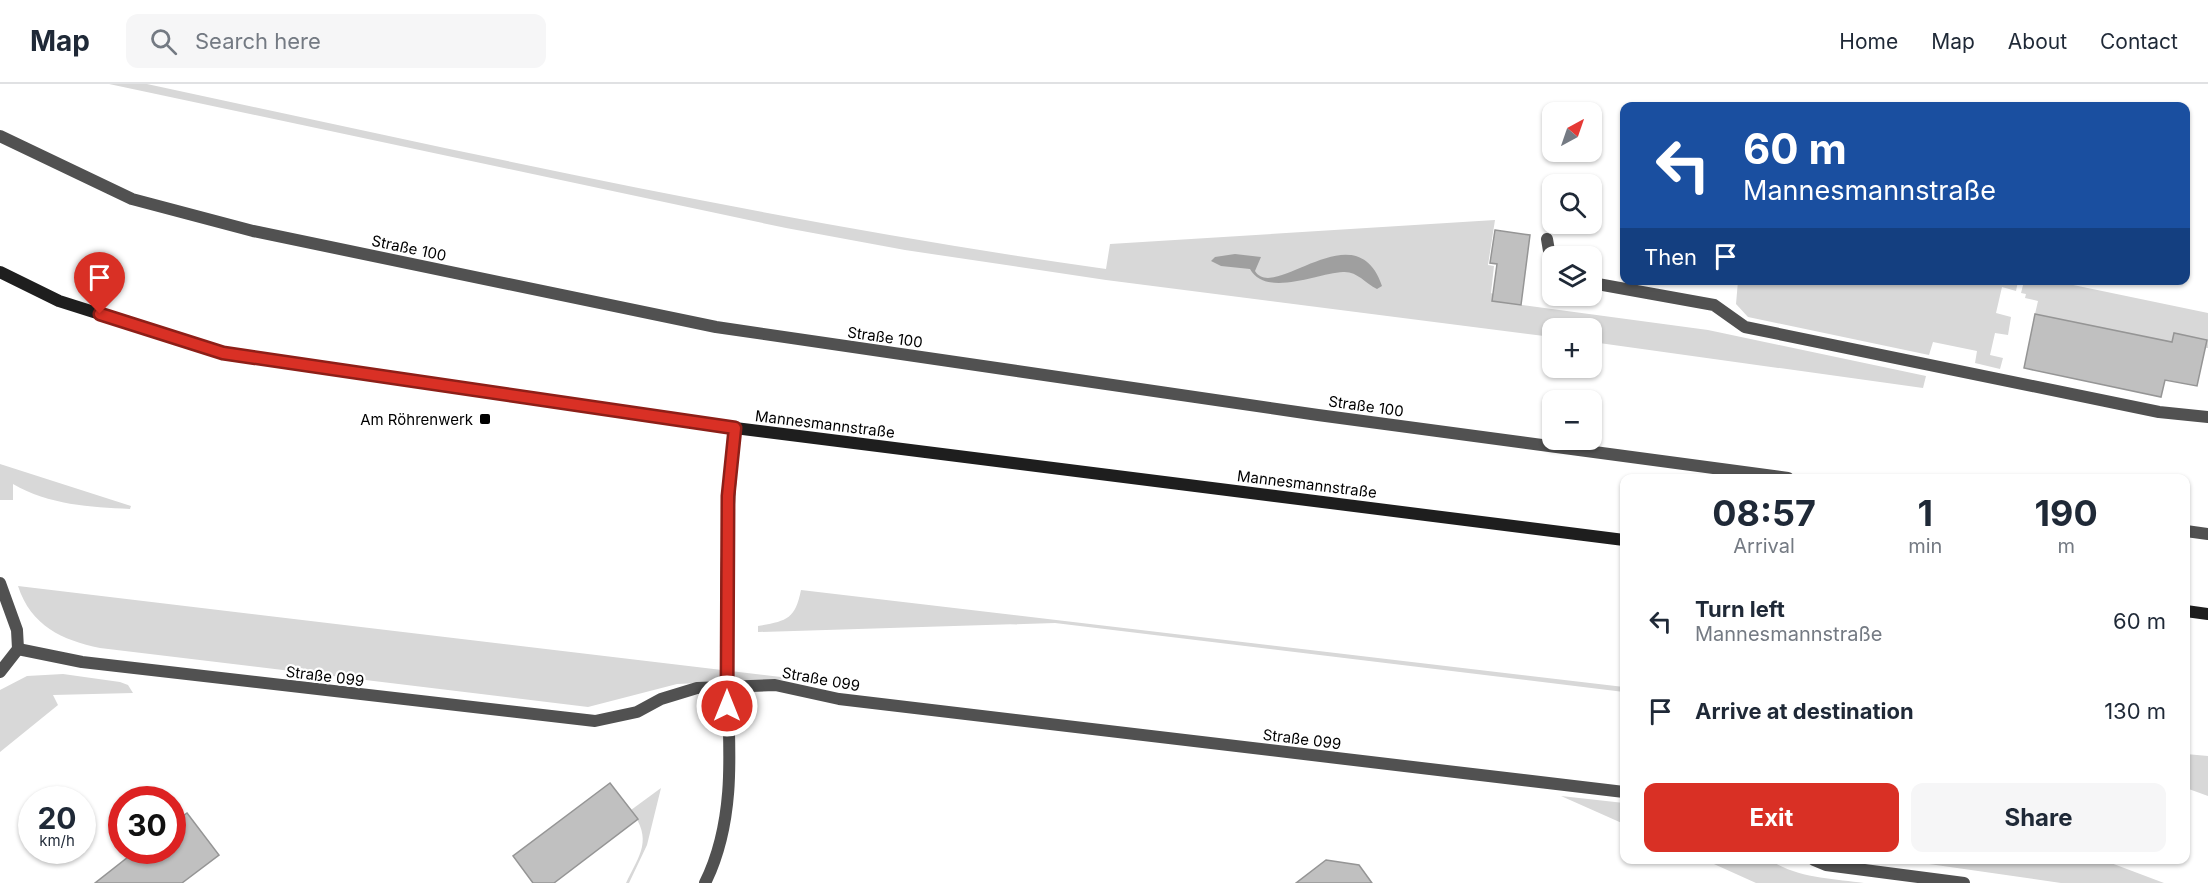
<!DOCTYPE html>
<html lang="en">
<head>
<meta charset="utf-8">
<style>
  body { margin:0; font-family:Inter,sans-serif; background:#f6f6f7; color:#1f2937; height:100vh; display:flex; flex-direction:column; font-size:22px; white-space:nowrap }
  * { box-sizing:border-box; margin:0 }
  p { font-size:20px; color:#747a83 }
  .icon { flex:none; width:33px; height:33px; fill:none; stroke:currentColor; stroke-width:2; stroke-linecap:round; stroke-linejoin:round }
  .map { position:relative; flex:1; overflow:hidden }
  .drawer { position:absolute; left:1620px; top:390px; width:570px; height:390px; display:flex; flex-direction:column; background:#fff; border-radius:12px; box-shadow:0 2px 4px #0004 }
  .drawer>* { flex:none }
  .banner { position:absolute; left:1620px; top:18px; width:570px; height:183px; border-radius:12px; box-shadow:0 2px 4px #0004; background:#1a4fa0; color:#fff; overflow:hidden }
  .needle { width:39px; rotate:40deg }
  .buttons { position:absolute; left:1542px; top:18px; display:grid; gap:12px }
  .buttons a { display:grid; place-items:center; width:60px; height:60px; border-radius:12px; background:#fff; box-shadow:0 2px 4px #0004; font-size:30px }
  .speed { position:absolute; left:18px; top:702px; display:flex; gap:12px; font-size:30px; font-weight:700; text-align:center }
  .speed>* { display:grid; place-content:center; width:78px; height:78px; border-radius:50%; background:#fff; box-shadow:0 2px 4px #0004; line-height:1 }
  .speed small { font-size:15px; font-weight:400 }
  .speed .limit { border:9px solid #d22; background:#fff; color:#111 }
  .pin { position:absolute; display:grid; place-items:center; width:51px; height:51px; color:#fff; margin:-62px -26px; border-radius:50% 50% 50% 0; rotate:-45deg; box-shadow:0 0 6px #0007 }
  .pin .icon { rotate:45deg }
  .me { position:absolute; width:66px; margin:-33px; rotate:0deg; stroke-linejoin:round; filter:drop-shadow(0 0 4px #0008) }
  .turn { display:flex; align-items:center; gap:21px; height:126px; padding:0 24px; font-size:27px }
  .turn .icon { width:78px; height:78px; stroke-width:2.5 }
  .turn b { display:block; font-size:42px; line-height:51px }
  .then { display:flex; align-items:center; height:57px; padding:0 24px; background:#0003; gap:12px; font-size:22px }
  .eta { display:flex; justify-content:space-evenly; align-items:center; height:102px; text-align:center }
  .eta b { font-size:36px; font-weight:700; line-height:42px }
  .primary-button { display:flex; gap:12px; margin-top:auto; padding:12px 24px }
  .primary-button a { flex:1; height:69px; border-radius:12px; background:#d93025; color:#fff; font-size:24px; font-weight:700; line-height:69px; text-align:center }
  .primary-button a+a { background:#f6f6f7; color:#1f2937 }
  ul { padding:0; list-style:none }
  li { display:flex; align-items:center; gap:18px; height:90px; padding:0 24px }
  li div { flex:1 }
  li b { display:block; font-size:22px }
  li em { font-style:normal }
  header { display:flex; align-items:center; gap:36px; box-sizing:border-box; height:84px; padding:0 30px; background:#fff; border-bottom:2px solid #e0e1e3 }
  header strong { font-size:28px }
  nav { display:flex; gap:33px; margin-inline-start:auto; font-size:21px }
  .search { width:420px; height:54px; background:#f6f6f7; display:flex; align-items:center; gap:15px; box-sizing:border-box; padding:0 21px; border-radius:12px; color:#747a83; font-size:22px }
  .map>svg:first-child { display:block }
  .green { fill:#d8d8d8 }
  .water { fill:#9f9f9f }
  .building { fill:#c0c0c0; stroke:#959595; stroke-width:1.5 }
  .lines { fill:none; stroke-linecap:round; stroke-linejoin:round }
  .service { stroke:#515151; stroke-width:12 }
  .minor { stroke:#515151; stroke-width:12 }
  .secondary { stroke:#1e1e1e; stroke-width:12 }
  .route-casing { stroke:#8d1f18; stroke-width:15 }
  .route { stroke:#d93025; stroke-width:10 }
  .poi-dot { fill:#000; stroke:#fff; stroke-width:2 }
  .labels { text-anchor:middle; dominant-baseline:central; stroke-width:4.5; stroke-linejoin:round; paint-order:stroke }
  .street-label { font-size:15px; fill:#000; stroke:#fff }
  .poi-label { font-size:15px; fill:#000; stroke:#fff; text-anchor:end }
</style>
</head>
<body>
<header>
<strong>Map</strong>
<div class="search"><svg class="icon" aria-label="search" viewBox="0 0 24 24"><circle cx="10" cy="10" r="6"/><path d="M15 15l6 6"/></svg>Search here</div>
<nav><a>Home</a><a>Map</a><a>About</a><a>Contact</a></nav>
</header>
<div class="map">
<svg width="2208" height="799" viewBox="0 0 2208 799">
  <rect width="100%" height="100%" fill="#fff"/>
  <g class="green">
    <path d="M109,0H147C465,68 783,140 1106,185L1110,160L1495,136L1488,181L1494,182L1491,209L1493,210L1492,217L1708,246L1926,292L1923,304L1592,258V244H1552V253L1106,196L905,166L786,144Z"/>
    <polygon points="1738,197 1738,196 2018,197 2016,207 2002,203 1996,229 2011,233 2008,251 1995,249 1990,271 2003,274 2000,285 1975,279 1977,267 1933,258 1929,271 1748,233 1736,220"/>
    <polygon points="2024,197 2054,197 2208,229 2208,264 2205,264 2206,256 2174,249 2172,258 2035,230 2038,217 2025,214 2026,210 2021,209"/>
    <path d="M0,380L131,422L130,425C90,423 49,421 13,400V416H0Z"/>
    <path d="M18,502L798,595L677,600L588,623L100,564C62,556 31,542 18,502Z"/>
    <path d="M801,506L1624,603V608L1055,539L758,548V542C786,537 795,536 801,506Z"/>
    <polygon points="63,590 120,598 128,601 133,609 53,611 58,621 0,668 0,606 27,592"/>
    <polygon points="2186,670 2208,672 2208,712 2186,704"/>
    <path d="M661,704L647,761L629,799H626C640,770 653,756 631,726Z"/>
    <polygon points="1561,712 1624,719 1624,740"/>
    <path d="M1705,776H1770C1796,794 1834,795 1864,799H1756Z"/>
    <polygon points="1901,776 2103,776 2164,799 2061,799"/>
  </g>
  <path class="water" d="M1235,170L1261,173L1255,187C1274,219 1356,125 1382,202L1377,205C1365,199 1357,187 1343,188C1318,189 1266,214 1250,185L1221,182L1211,177L1215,173Z"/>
  <g class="building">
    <polygon points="1495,146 1530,151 1521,221 1492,217 1497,180 1490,179"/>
    <polygon points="2035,230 2172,258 2174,249 2207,256 2197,302 2165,296 2161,313 2024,284"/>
    <polygon points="610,699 638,735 554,799 533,799 513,772"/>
    <polygon points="187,729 219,771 182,799 95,799 137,766 172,766 172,740"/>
    <polygon points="1326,776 1359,781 1372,799 1296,799"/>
  </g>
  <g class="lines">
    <g class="service">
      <polyline points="1547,155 1552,185"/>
      <polyline points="1592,199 1714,221 1745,243 2159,328 2208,333"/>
    </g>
    <g class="minor">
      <polyline points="0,52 132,115 253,147 716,243 1318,331 1788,394"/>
      <polyline points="2186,447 2208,450"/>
      <polyline points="0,499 17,546 18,565 0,588"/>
      <polyline points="18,565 82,578 595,637 637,628 661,615 697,604 775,601 839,615 1624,708"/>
      <polyline points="1814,776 1826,781 1964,799"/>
      <path d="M705,799C741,727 727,641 726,564C726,491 727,418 735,344"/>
    </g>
    <g class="secondary">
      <polyline points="0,188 59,217 223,269 735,344 1624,456"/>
      <polyline points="2186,527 2208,530"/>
    </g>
  </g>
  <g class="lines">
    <defs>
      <polyline id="route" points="100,230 223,269 735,344 728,412 727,622"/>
    </defs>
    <use href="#route" class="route-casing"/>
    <use href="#route" class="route"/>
  </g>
  <rect class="poi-dot" x="479" y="329" width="12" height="12" rx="3"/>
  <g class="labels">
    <g class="street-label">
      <text transform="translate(409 164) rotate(12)">Straße 100</text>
      <text transform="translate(885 253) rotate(8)">Straße 100</text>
      <text transform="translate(1366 322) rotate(8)">Straße 100</text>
      <text transform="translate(825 340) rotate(7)">Mannesmannstraße</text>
      <text transform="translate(1307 400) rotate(7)">Mannesmannstraße</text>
      <text transform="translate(325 592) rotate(7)">Straße 099</text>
      <text transform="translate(821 595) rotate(10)">Straße 099</text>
      <text transform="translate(1302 655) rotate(7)">Straße 099</text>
    </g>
    <g class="poi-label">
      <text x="473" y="335">Am Röhrenwerk</text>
    </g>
  </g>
</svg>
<div class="buttons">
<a><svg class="needle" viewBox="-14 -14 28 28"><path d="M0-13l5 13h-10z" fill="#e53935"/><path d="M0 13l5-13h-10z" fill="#747a83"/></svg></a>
<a><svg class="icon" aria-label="search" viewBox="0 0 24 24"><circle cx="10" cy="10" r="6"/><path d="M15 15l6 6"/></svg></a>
<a><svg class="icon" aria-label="layers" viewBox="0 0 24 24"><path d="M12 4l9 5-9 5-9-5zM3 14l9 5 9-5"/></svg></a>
<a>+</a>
<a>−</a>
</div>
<div class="speed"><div>20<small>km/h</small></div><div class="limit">30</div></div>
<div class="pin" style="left:100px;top:230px;background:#d93025"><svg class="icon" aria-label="arrive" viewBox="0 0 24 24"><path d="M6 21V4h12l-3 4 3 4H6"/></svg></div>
<svg class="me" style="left:727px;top:622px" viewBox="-20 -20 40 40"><circle r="17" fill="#d93025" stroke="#fff" stroke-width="3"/><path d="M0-11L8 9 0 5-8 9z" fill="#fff"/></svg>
<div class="banner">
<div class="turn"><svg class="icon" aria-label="left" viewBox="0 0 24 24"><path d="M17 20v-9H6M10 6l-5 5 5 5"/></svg><div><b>60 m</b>Mannesmannstraße</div></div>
<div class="then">Then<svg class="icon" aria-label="arrive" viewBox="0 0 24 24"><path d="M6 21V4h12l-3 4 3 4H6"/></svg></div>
</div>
<section class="drawer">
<div class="eta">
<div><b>08:57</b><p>Arrival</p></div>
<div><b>1</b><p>min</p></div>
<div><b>190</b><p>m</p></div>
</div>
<ul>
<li><svg class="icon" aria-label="left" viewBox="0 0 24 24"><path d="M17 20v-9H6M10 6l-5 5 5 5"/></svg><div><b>Turn left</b><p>Mannesmannstraße</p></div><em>60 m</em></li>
<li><svg class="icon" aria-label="arrive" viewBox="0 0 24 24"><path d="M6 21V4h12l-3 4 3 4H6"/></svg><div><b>Arrive at destination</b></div><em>130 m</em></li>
</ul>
<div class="primary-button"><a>Exit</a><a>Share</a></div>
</section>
</div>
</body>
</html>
